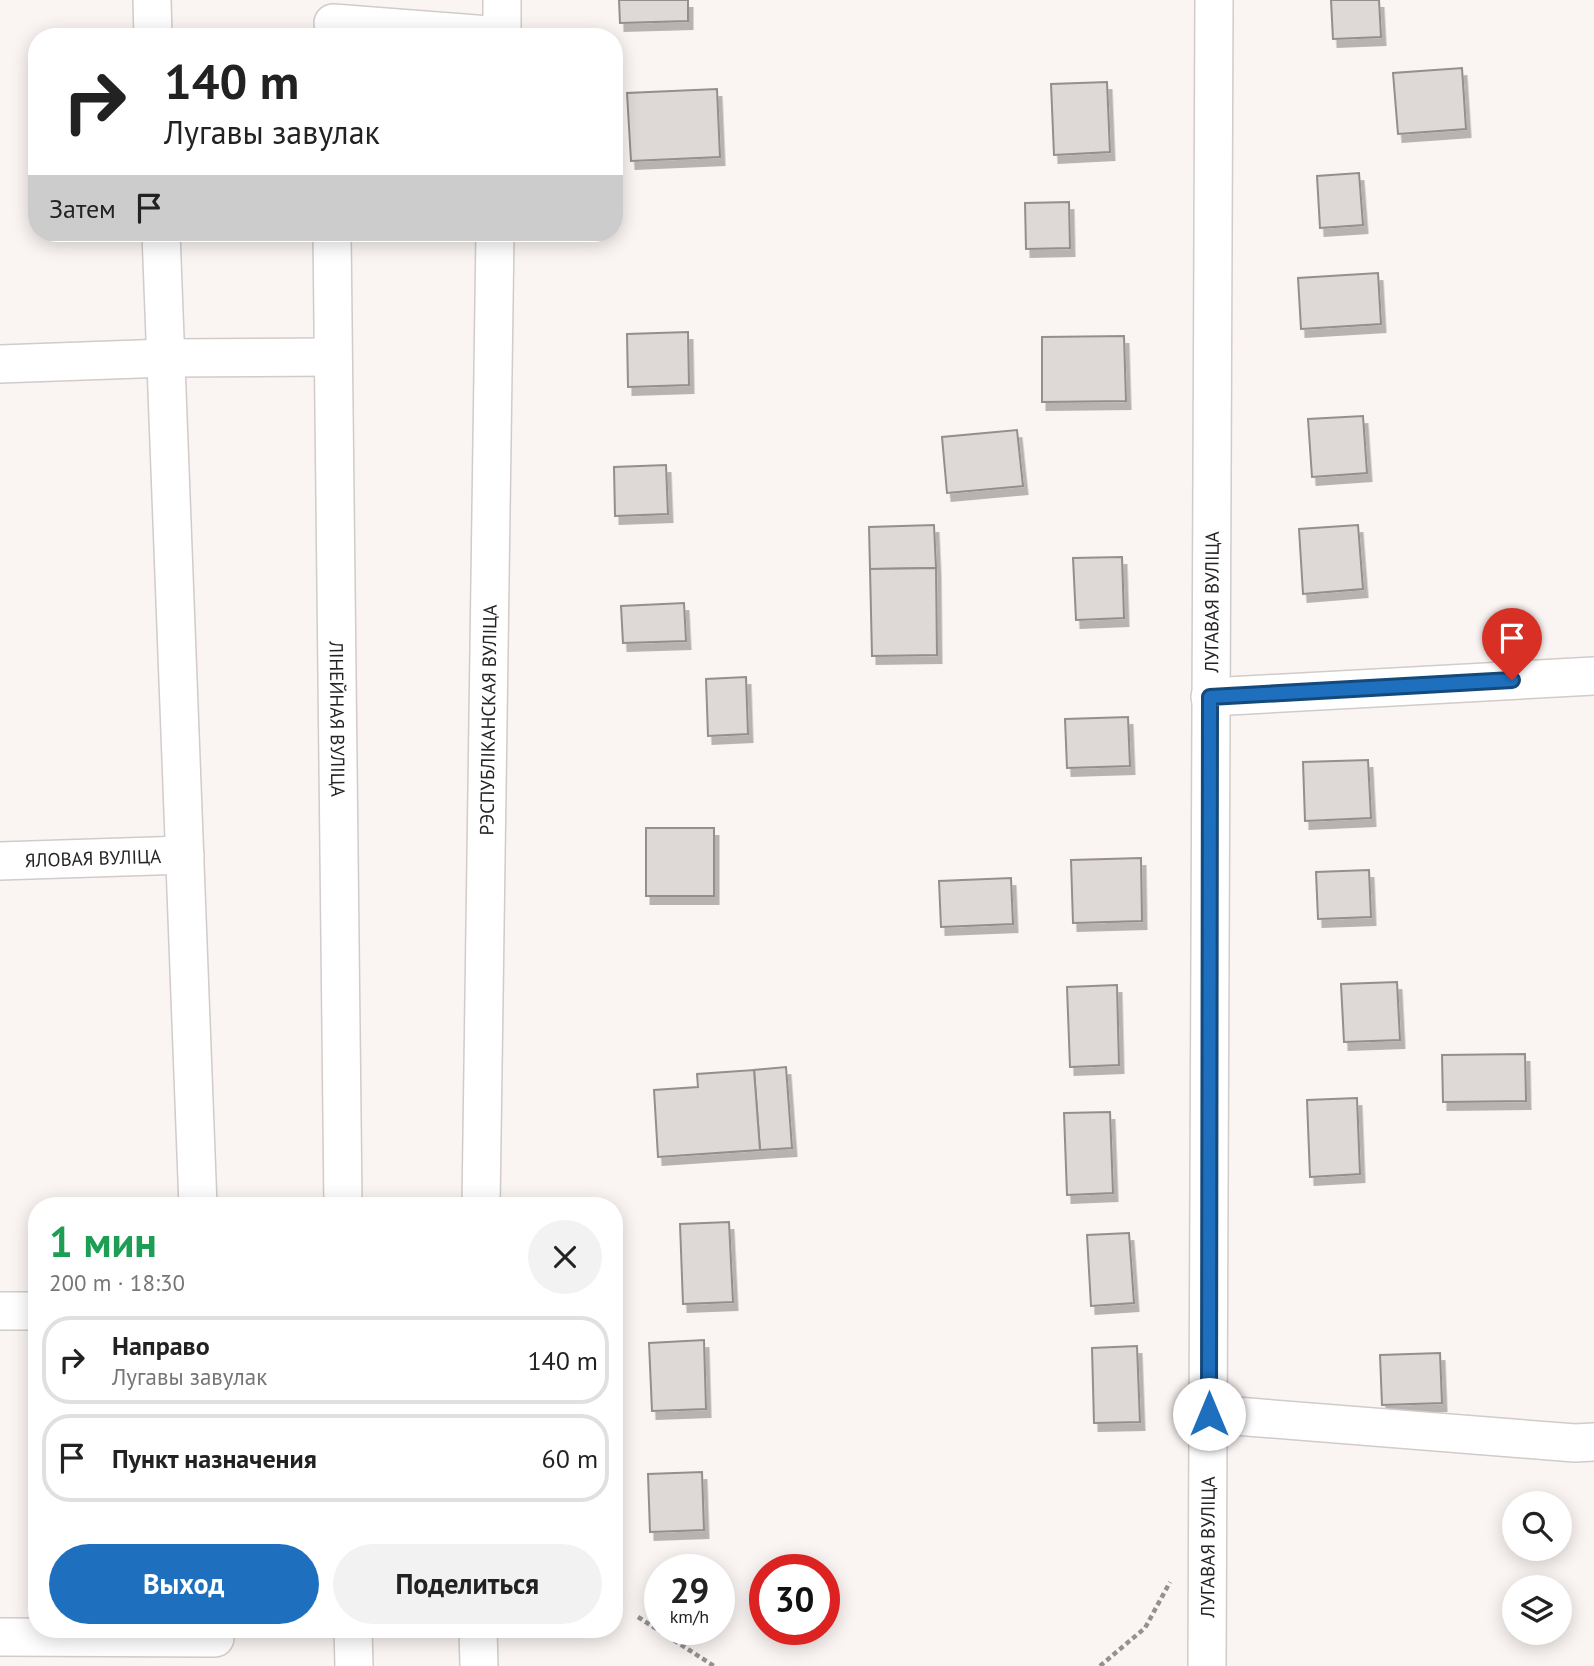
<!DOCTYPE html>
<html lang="ru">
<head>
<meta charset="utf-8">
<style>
  body { margin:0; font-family:"PT Sans",sans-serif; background:#f2f2f2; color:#222; height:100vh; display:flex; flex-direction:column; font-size:26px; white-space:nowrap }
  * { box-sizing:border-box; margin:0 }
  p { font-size:23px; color:#767676 }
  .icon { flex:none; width:38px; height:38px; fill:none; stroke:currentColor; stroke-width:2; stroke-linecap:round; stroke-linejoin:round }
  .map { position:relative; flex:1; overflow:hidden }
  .details { position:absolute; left:28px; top:1197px; width:595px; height:441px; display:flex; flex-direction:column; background:#fff; border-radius:28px; box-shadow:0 4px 18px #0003 }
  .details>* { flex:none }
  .top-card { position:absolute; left:28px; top:28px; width:595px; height:214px; border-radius:28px; box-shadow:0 4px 18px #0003; background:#fff; color:#222; overflow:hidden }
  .fabs { position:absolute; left:1502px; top:1491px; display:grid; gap:14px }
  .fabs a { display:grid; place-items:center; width:70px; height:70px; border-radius:50%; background:#fff; box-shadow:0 4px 18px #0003; font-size:35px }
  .speed { position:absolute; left:644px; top:1554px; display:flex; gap:14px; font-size:35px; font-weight:700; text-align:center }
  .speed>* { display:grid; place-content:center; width:91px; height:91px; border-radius:50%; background:#fff; box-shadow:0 4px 18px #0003; line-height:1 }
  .speed small { font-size:18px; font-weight:400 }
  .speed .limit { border:10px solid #d22; background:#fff; color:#111 }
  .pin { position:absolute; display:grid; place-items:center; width:60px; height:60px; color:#fff; margin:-72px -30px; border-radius:50% 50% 50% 0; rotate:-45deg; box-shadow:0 0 7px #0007 }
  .pin .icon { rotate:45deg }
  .me { position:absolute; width:77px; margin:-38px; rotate:0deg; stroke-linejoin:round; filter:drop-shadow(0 0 5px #0008) }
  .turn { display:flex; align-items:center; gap:24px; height:147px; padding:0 21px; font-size:32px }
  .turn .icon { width:91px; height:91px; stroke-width:2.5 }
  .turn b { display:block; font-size:49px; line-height:60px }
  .then { display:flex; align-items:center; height:66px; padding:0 21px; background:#0003; gap:14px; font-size:26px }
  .round { display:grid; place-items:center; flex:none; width:74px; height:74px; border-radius:37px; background:#f2f2f2 }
  .overview { display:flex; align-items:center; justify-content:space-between; height:119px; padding:0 21px }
  h1 { font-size:42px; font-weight:700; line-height:52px; color:#1e9e55 }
  .cta { display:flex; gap:14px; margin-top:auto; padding:14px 21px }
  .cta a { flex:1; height:80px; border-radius:42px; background:#1e70be; color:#fff; font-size:28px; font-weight:700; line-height:80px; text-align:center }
  .cta a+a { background:#f2f2f2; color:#222 }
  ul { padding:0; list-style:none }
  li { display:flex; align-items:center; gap:21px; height:88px; margin:0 14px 10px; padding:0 7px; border:4px solid #e0e0e0; border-radius:28px }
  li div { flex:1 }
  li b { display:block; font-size:26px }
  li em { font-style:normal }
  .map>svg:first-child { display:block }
  .building { fill:#ded8d6; stroke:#948f8d; stroke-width:2; filter:url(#shadow) }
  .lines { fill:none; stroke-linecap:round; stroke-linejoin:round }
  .minor-casing { stroke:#d1cbc9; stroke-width:40 }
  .path { stroke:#959190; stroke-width:4.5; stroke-dasharray:5 3.5; stroke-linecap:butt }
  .minor { stroke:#fff; stroke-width:37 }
  .route-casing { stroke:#14497c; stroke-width:18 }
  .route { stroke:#1e70be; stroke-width:12 }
  .labels { text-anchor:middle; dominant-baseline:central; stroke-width:7; stroke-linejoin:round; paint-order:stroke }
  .street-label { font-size:19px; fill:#262423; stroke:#fff }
</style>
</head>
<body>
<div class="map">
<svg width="1594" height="1666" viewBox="0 0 1594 1666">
  <defs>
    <filter id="shadow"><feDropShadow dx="4.5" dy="8" stdDeviation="0" flood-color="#0004"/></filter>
  </defs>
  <rect width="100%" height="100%" fill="#faf4f2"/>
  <g class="building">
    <polygon points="619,0 688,0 688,21 620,23"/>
    <polygon points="1331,0 1379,0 1381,37 1333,39"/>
    <polygon points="1462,68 1466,129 1398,134 1393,73"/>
    <polygon points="1107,82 1110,152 1054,155 1051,84"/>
    <polygon points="717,89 720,157 631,161 627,93"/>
    <polygon points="1359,173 1363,225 1320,228 1317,176"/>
    <polygon points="1069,202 1070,248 1026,249 1025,203"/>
    <polygon points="1378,273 1381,324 1301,329 1298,278"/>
    <polygon points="688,332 689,385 628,387 627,334"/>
    <polygon points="1124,336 1126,401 1042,402 1042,337"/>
    <polygon points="1363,416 1367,473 1312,477 1308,419"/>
    <polygon points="1017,430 1023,486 947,493 942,437"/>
    <polygon points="666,465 668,514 615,516 614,467"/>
    <polygon points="934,525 936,568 870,569 869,527"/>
    <polygon points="1358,525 1363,589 1303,594 1299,529"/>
    <polygon points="1122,557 1124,618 1076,620 1073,558"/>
    <polygon points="936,568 937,655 872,656 870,569"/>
    <polygon points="684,603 686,641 623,643 621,606"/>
    <polygon points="746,677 748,734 708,736 706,679"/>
    <polygon points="1128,717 1130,766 1067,768 1065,719"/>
    <polygon points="1368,760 1371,818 1305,821 1303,762"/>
    <rect x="646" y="828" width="68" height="68"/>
    <polygon points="1141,858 1142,921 1073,923 1071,860"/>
    <polygon points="1369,870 1371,917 1318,919 1316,872"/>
    <polygon points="1011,878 1013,924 941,927 939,881"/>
    <polygon points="1397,982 1400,1040 1344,1042 1341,984"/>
    <polygon points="1117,985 1119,1065 1070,1067 1067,987"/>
    <polygon points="1525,1054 1526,1101 1443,1102 1442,1055"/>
    <polygon points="786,1067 792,1148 760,1150 754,1070"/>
    <polygon points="754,1070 760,1150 658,1157 654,1090 698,1087 697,1074"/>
    <polygon points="1357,1098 1360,1174 1310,1177 1307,1100"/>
    <polygon points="1110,1112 1113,1193 1067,1195 1064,1113"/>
    <polygon points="729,1222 733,1302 683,1304 680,1224"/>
    <polygon points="1129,1233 1134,1303 1091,1306 1087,1235"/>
    <polygon points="704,1340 706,1409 652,1411 649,1343"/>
    <polygon points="1137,1346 1140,1422 1094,1423 1092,1348"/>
    <polygon points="1440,1353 1442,1403 1382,1405 1380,1355"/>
    <polygon points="702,1472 704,1530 650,1532 648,1474"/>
  </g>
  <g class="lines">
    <defs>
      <g id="minor">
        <polyline points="152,0 153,37"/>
        <polyline points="333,23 502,36"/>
        <polyline points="502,37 502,0"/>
        <polyline points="161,233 198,1206"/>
        <path id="s1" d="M332,233L343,1206"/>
        <polyline points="0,364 166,358 332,357"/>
        <polyline points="1210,697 1594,676"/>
        <path id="s2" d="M0,861L185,855"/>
        <path id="s3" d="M481,1206L495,233"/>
        <polyline points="0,1311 37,1311"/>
        <polyline points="1210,1414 1575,1443 1594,1442"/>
        <polyline points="353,1629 354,1666"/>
        <polyline points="478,1629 479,1666"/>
        <polyline points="0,1637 215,1638 215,1629"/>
        <path id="s4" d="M1207,1666L1214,0"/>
      </g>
    </defs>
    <use href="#minor" class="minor-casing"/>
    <g class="path">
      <polyline points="638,1617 714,1666"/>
      <polyline points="1100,1666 1145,1628 1170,1582"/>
    </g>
    <use href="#minor" class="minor"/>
  </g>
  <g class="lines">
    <defs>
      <polyline id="route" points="1209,1414 1210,697 1512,680"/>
    </defs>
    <use href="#route" class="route-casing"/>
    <use href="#route" class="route"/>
  </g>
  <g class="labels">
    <g class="street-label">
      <text stroke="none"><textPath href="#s4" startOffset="1064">ЛУГАВАЯ ВУЛІЦА</textPath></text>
      <text stroke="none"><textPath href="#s1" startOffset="486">ЛІНЕЙНАЯ ВУЛІЦА</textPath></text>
      <text stroke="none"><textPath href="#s3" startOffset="486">РЭСПУБЛІКАНСКАЯ ВУЛІЦА</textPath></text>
      <text stroke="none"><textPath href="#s2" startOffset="93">ЯЛОВАЯ ВУЛІЦА</textPath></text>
      <text stroke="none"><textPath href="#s4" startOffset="119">ЛУГАВАЯ ВУЛІЦА</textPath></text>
    </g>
  </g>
</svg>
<div class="fabs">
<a><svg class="icon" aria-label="search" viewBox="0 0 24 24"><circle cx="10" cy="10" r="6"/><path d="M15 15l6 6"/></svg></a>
<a><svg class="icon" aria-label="layers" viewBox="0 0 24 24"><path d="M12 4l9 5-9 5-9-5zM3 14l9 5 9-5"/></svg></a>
</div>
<div class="speed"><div>29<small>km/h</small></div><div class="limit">30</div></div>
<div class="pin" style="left:1512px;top:680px;background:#d93025"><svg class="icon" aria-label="arrive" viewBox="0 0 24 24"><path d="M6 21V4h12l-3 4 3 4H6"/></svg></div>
<svg class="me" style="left:1209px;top:1414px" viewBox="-20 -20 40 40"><circle r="19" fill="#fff"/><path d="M0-13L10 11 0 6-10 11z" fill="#1e70be"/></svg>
<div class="top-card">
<div class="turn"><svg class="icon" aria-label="right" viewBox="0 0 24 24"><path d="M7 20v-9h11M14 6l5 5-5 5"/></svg><div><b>140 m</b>Лугавы завулак</div></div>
<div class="then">Затем<svg class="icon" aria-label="arrive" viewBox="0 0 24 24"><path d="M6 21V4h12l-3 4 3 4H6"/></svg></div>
</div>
<section class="details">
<div class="overview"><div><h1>1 мин</h1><p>200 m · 18:30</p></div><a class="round"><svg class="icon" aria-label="close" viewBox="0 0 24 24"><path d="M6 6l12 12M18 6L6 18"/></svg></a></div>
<ul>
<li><svg class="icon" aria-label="right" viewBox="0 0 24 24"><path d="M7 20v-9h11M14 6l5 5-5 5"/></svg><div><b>Направо</b><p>Лугавы завулак</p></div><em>140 m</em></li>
<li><svg class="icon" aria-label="arrive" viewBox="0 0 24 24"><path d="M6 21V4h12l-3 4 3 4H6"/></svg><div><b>Пункт назначения</b></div><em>60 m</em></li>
</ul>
<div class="cta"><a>Выход</a><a>Поделиться</a></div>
</section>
</div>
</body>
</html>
